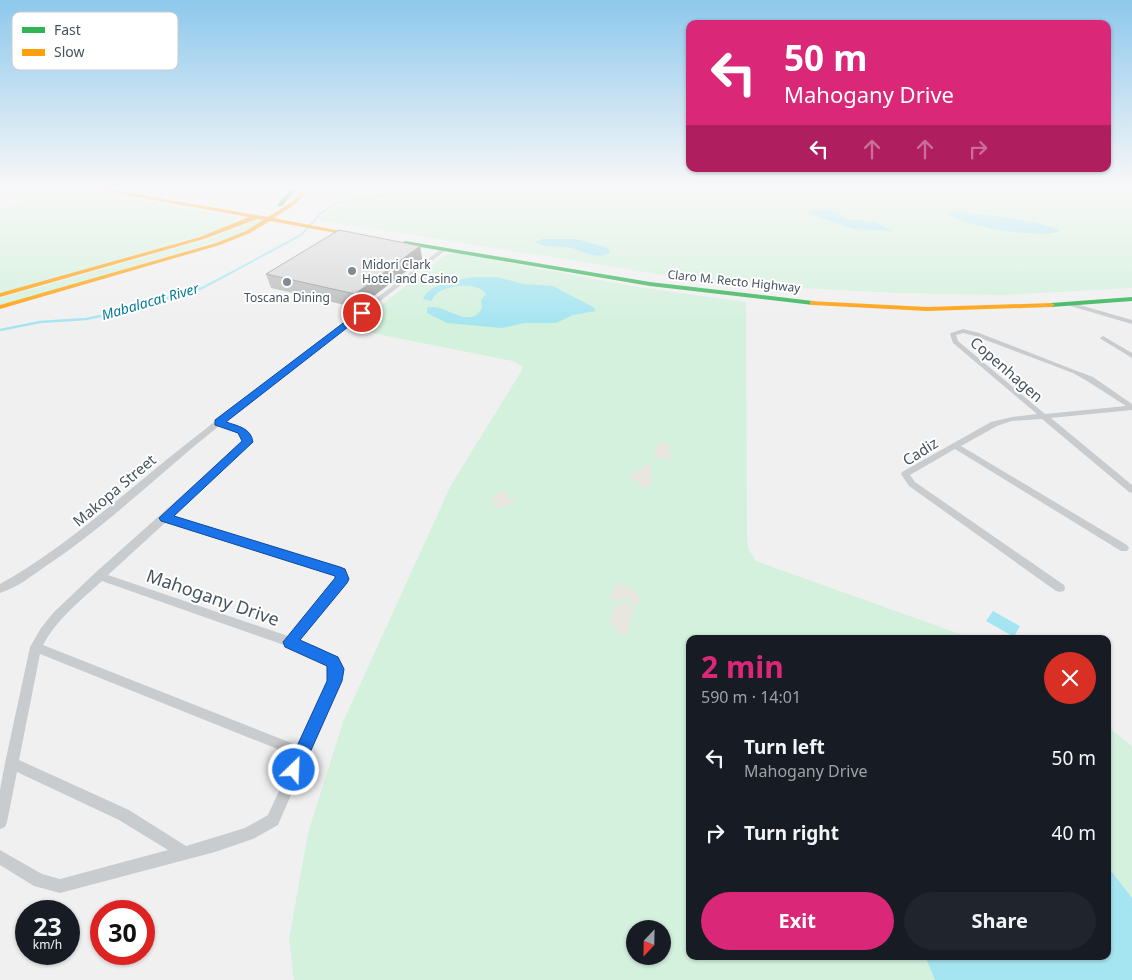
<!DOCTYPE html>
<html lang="en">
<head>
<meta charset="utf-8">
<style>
  body { margin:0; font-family:"Noto Sans",sans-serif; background:#20242c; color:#f1f3f6; height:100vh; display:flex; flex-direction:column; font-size:19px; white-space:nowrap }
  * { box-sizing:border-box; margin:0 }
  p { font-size:16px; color:#9ea1a6 }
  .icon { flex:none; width:28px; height:28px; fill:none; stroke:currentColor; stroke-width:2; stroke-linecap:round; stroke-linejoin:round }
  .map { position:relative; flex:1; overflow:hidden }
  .panel { position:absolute; left:686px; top:635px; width:425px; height:325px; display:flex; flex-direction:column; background:#171b24; border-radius:10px; box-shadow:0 1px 4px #0004 }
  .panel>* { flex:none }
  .guide { position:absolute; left:686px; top:20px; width:425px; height:152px; border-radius:10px; box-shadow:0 1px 4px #0004; background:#db2777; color:#fff; overflow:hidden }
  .needle { width:32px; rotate:202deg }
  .buttons { position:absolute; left:626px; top:920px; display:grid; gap:10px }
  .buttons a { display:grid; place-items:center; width:45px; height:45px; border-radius:50%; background:#171b24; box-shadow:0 1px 4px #0004; font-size:25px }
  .speed { position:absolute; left:15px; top:900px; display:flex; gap:10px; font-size:25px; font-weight:700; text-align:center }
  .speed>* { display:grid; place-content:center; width:65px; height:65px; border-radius:50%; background:#171b24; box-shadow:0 1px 4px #0004; line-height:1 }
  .speed small { font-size:12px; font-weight:400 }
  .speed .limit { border:8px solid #d22; background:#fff; color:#111 }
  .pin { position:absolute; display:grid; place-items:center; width:42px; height:42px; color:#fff; margin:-21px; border:2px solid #fff; border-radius:50%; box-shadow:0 1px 5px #0007 }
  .me { position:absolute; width:55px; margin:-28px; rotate:24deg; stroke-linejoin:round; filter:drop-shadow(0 0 4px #0008) }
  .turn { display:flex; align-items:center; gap:18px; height:105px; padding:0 15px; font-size:22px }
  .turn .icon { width:65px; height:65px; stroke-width:2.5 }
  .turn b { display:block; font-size:35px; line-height:42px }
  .lanes { display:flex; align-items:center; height:48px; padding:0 15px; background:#0003; justify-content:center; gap:25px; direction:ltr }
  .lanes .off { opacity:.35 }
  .round { display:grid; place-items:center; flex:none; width:52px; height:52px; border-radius:26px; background:#20242c }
  .head { display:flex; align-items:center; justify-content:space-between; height:85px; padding:0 15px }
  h1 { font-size:30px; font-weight:700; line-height:38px; color:#db2777 }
  .cta { display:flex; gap:10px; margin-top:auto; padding:10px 15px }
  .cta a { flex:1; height:58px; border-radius:30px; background:#db2777; color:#fff; font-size:20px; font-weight:700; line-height:58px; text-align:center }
  .cta a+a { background:#20242c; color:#f1f3f6 }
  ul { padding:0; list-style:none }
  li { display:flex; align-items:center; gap:15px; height:75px; padding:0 15px }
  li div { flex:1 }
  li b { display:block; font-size:19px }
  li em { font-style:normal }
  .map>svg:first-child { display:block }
  .green { fill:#d3f1dd; fill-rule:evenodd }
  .sand { fill:#e9e5df }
  .water { fill:#a5e5f1 }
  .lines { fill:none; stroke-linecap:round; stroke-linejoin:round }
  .stream-far1 { stroke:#a5e5f1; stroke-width:2 }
  .stream { stroke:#a5e5f1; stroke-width:2.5 }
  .street { fill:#c9cccf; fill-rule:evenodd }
  .fast { fill:#30b455; fill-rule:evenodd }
  .slow { fill:#ff9f0a; fill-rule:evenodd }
  .wall { fill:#b9babb }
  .shaded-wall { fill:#969798 }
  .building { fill:#d7d8d9; stroke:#969798 }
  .route { fill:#1a73e8; stroke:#114b97 }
  .poi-dot { fill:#828b91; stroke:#fff; stroke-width:2 }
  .labels { text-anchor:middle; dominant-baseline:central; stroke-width:4; stroke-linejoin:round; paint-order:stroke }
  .far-poi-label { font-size:12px; fill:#46545e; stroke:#fff; text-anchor:start }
  .far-street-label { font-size:12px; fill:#46545e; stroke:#fff }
  .far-water-label { font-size:14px; font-style:italic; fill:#057c93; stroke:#fff }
  .street-label { font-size:15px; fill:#46545e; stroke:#fff }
  .near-street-label { font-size:18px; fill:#46545e; stroke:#fff }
  .key { fill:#fff; stroke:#c8cccf; stroke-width:1 }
  .key-label { font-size:14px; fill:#46545e }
</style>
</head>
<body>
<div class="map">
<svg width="1132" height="980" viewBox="0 0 1132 980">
  <rect width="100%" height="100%" fill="#f1f0f0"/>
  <g class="green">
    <polygon points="46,187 78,189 241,218 215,232 0,293 0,210"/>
    <polygon points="365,187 1132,187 1132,288 1003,295 898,293 721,284 318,220"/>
    <polygon points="257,220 262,221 238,235 0,306 0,298 208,239"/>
    <path d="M449,254H461L638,287L746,302L747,541L749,550L756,561L974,639H690V956H1108V727L1132,746V980H294L289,939L308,833L343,722L451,485L522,370V366L513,361L352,329L442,257ZM635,929H662V956H635Z"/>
  </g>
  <g class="sand">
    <polygon points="663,442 671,447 667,450 672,454 670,460 666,460 663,456 662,459 659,459 654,455 659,443"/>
    <polygon points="645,464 653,467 650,472 652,482 649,486 641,488 637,485 641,481 641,478 634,482 630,478 634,472 643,470"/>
    <polygon points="504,490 508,494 505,499 514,499 516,503 496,508 492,503 494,495"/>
    <polygon points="622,583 626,585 627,589 633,589 641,599 640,603 636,605 632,603 629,596 625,601 611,599 610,595 614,590 613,586"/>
    <polygon points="628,603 634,609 632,616 627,617 630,622 628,634 622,636 617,633 618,626 612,628 610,620 614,613 614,606"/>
  </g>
  <g class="water">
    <polygon points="819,209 838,211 845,219 875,222 893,231 853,229 808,214 809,211"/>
    <path d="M952,212C966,211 1053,223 1060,231C1042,239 966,227 949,215Z"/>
    <path d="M542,239H576L608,248L610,252C596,262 581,249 567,247C556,246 545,248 535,242Z"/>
    <path d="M475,277H497L524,284L553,286L593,307L596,311L573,315L556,323H524L502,328L447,323L427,313V308C444,301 469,332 482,308L481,300L486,294C478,282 451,285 439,292C435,294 434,298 431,301L423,299C429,283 460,279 475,277Z"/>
    <polygon points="993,611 1020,626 1014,637 986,621"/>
    <polygon points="1108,867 1132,898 1132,980 935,980 925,956 1108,956"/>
  </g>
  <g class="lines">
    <polyline class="stream-far1" points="225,276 301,235 321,213 339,202 424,189 454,187"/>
    <polyline class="stream" points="0,330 40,322 86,319 129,310 202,288 227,275"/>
    <g class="street">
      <polygon points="11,187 17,187 0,196 0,193"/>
      <path d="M441,249L446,250L224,422C236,426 248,428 251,442L171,517L340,568L344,569L347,579L346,582L298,640C320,647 342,654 340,681L278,825L253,839L215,852L60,893L34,886L0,865V850L42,874L60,879L168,850L119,820L17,772L7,822L5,827L0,829V790L5,763L30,647L41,628L53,613L95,573L243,441C240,430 229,429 219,426C161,472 108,525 46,566C32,576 16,588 0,593V584C68,546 124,493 185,445C269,378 356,314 441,249ZM166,522L336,575L337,578L288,636L108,575ZM102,581L304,652L325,663L328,668L329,673L328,681L299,746L43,645C57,619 80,601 102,581ZM40,654L295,756L268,815L245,828L186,846L129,810L19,760Z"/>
      <polygon points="1069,302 1132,320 1132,324 1067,305 1066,304"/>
      <path d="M963,329L979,333L1077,371L1093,377L1132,404V410L1051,418L1132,485V493L1129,492L1042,419L1012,421L997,426L961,446L1127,545L1129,548L1127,551H1121L955,449L910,475L915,482L1064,585L1065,588L1064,591L1060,592L1056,591L909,486L901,474L902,472L991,422L1012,417L1037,414L953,343L950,334L951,333ZM963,333L975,336L1073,373L1087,381L1126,406L1045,414L958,341L956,335Z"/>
      <polygon points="1103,336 1132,353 1132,358 1101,339 1100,338"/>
    </g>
    <g class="fast">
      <polygon points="293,187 299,187 282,206 278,206 278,204"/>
      <polygon points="405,241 650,282 813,301 817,303 813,305 650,286 403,244 402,243"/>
      <polygon points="1132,297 1132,301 1051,307 1047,305 1051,303"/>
    </g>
    <g class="slow">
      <polygon points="81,187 95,187 268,217 293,201 305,187 311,187 297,203 274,218 356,234 353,236 270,221 250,233 220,245 0,309 0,305 216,243 246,231 263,220 257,219 204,239 0,297 0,293 200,237 249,217"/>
      <polygon points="810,301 927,307 1051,303 1055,305 1051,307 927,311 813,305 810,305"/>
    </g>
  </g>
  <polygon class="wall" points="420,246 422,259 358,308 271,288 266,274"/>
  <polygon class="shaded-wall" points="420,246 422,259 358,308 355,294"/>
  <polygon class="building" points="339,230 420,246 355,294 266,274"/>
  <linearGradient id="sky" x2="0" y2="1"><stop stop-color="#8dc8ec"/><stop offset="0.58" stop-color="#f9f8f8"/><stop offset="1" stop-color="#f9f8f8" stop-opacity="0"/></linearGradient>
  <rect width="1132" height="324" fill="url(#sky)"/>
  <path class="route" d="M359,311L366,313L226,422C238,426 251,428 253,442L174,516L340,567L345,569L349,579L347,583L300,640L338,657L344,669L342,681L300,775L294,778L289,775L286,770L327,681V666L285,647L283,642L335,578V576L161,521L159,518L242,441L238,433L215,425V420Z"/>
  <g class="poi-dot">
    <circle cx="352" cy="271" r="5"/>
    <circle cx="287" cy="282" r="5"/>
  </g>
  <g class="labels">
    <g class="far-poi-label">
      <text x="362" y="264">Midori Clark<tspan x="362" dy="14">Hotel and Casino</tspan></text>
      <text x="287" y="297" text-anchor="middle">Toscana Dining</text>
    </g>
    <g class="far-street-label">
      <text transform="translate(734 281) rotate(6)">Claro M. Recto Highway</text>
    </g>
    <g class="far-water-label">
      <text transform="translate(150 301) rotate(-16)">Mabalacat River</text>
    </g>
    <g class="street-label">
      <text transform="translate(1007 369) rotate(41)">Copenhagen</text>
      <text transform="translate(920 451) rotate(-32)">Cadiz</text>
      <text transform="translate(114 490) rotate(-40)">Makopa Street</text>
    </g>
    <g class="near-street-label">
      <text transform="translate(213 597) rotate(19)">Mahogany Drive</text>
    </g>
  </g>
  <rect x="12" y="12" width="166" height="58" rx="8" class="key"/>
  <rect x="22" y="27" width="23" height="6" fill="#30b455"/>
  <rect x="22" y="49" width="23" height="7" fill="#ff9f0a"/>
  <g class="key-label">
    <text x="54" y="35">Fast</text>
    <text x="54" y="57">Slow</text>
  </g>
</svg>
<div class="buttons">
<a><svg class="needle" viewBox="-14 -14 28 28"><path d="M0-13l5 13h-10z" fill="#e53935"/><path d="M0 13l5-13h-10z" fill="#9ea1a6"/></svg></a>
</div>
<div class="speed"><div>23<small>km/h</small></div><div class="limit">30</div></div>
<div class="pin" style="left:362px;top:313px;background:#d93025"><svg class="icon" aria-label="arrive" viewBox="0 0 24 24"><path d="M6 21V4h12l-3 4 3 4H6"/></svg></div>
<svg class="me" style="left:294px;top:770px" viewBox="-20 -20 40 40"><circle r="17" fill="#1a73e8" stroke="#fff" stroke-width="3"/><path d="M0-11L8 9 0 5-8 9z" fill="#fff"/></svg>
<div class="guide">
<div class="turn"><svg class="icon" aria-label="left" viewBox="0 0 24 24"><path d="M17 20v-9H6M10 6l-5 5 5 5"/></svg><div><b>50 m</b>Mahogany Drive</div></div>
<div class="lanes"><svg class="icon" aria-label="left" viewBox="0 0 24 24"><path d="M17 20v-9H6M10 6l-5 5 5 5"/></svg><svg class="icon off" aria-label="ahead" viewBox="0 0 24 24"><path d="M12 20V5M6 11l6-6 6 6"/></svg><svg class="icon off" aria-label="ahead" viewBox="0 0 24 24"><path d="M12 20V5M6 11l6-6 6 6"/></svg><svg class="icon off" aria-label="right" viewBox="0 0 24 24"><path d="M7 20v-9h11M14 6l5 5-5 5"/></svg></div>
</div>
<section class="panel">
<div class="head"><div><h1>2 min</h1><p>590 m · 14:01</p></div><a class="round" style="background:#d93025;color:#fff"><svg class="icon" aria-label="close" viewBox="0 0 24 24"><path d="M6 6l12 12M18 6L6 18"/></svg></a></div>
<ul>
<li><svg class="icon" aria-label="left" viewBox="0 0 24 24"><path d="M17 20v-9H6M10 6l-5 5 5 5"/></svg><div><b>Turn left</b><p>Mahogany Drive</p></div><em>50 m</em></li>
<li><svg class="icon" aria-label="right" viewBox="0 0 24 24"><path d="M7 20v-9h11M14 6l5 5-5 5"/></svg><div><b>Turn right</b></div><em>40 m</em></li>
</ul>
<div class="cta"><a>Exit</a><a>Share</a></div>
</section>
</div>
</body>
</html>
